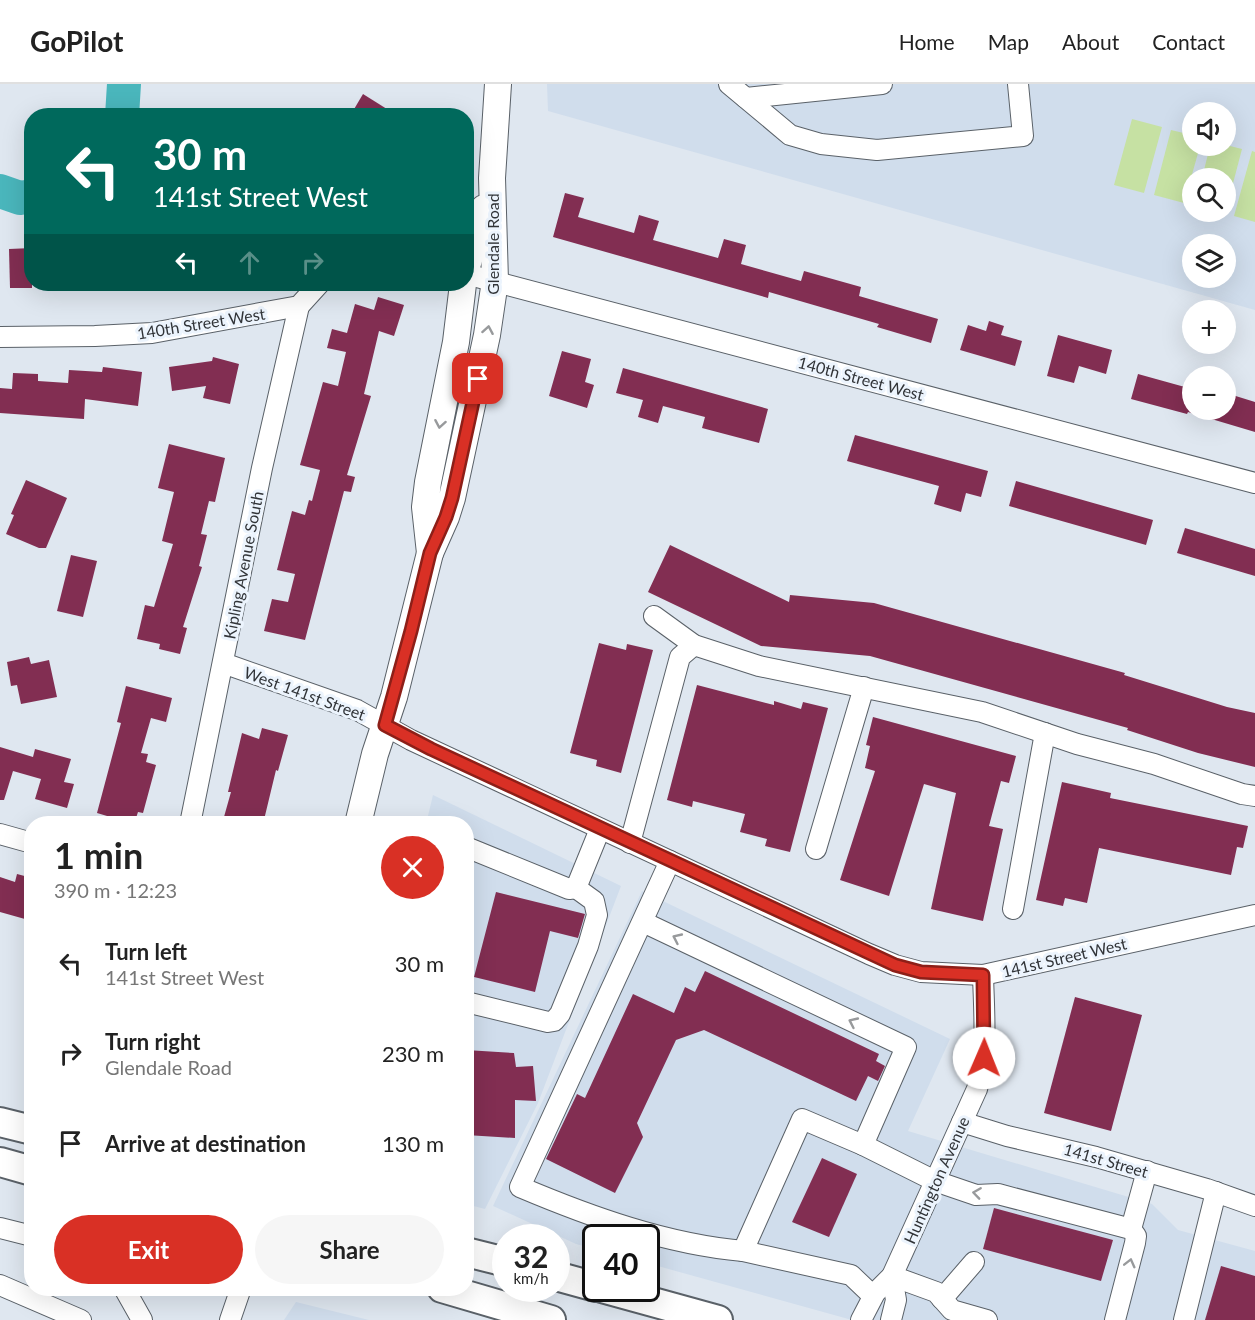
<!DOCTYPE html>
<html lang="en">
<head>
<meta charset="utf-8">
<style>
  body { margin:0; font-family:Lato,sans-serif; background:#f6f6f6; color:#222; height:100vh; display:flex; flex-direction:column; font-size:22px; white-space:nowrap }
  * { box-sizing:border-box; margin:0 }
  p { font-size:20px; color:#767676 }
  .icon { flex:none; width:33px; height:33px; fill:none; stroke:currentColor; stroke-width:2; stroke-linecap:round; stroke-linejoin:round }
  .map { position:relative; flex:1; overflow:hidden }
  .sheet { position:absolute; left:24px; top:732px; width:450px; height:480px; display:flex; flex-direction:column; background:#fff; border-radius:24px; box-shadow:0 6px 24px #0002 }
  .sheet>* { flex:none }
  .top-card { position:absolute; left:24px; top:24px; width:450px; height:183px; border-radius:24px; box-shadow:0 6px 24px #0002; background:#00695c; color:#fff; overflow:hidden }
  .fabs { position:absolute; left:1182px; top:18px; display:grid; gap:12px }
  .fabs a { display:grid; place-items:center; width:54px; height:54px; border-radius:50%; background:#fff; box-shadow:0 6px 24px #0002; font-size:30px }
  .speed { position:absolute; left:492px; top:1140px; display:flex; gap:12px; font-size:30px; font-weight:700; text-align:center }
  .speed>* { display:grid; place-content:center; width:78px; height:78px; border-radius:50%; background:#fff; box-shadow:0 6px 24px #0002; line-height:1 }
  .speed small { font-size:15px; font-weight:400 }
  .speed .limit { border:3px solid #111; border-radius:9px; background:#fff; color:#111 }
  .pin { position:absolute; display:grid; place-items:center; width:51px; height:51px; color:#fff; margin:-26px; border-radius:12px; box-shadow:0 3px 9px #0006 }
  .me { position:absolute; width:66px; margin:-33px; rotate:1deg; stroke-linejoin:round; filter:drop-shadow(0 0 4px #0008) }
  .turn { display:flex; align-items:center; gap:21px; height:126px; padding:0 30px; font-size:27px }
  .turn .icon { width:78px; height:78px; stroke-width:2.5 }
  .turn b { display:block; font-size:42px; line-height:51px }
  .lanes { display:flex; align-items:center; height:57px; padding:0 30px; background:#0003; justify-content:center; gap:30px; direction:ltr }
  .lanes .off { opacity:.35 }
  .round { display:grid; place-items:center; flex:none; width:63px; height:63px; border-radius:32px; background:#f6f6f6 }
  .overview { display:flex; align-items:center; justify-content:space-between; height:102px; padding:0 30px }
  h1 { font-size:36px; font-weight:700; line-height:45px }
  .action { display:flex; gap:12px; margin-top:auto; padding:12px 30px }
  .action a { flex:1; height:69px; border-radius:36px; background:#d93025; color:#fff; font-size:24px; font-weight:700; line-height:69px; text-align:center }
  .action a+a { background:#f6f6f6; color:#222 }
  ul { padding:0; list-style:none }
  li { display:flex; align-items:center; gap:18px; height:90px; padding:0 30px }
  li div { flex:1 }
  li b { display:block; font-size:22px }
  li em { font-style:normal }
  header { display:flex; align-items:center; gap:36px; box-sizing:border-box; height:84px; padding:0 30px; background:#fff; border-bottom:2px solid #e0e0e0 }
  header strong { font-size:28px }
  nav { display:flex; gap:33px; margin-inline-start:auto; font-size:21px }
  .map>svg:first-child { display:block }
  .built { fill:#d0ddec; fill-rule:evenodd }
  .green { fill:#c6e1a3 }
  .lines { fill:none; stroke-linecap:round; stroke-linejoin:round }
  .river { stroke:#4ab6bc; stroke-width:34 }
  .building { fill:#822e52 }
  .minor-casing { stroke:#5a6168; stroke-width:22 }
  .major-casing { stroke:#5a6168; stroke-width:28 }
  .highway-casing { stroke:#5a6168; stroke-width:32 }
  .minor { stroke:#fff; stroke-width:20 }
  .major { stroke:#fff; stroke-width:26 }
  .highway { stroke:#fff; stroke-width:28 }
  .oneway { stroke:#989a9c }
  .route-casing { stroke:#8d1f18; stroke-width:15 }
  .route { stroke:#d93025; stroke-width:10 }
  .labels { text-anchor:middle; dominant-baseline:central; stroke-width:6; stroke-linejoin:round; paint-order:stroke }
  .street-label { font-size:16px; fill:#313438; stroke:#ecf4fd }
</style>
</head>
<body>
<header>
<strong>GoPilot</strong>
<nav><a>Home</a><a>Map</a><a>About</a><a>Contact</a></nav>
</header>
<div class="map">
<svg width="1255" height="1236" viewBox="0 0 1255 1236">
  <rect width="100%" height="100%" fill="#dfe7f0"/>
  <g class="built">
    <path d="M547,0H1255V226L548,27ZM1192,28H1226V62H1192ZM1192,94H1226V128H1192ZM1192,160H1226V194H1192Z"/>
    <polygon points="433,711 621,802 538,1019 485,1125 466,1120 466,740 426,740"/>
    <polygon points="642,807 950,955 908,1047 1152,1120 1178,1146 1255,1167 1255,1236 852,1236 647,1179 646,1154 596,1154 595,1165 576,1160 493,1122"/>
    <polygon points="296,1218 369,1236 284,1236"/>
  </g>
  <g class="green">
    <polygon points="1132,35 1162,43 1144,109 1114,101"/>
    <polygon points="1171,46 1192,51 1192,62 1200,62 1184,119 1154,111"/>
    <polygon points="1226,61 1242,65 1226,126 1226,94 1202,94 1210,62"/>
    <polygon points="1252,67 1255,68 1255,138 1234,132"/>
  </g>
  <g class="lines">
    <g class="river">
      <polyline points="122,32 124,0"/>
      <polyline points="0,107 20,114 32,112"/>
    </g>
  </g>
  <g class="building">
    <polygon points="363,10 398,32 350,32"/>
    <polygon points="565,109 584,114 578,133 634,149 639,131 659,137 653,156 718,174 724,155 746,161 741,180 801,197 804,187 861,203 859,212 938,235 931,259 877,243 879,240 769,208 768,214 553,153"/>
    <polygon points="32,164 32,204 10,204 9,165"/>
    <polygon points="378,213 404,221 394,252 379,247 364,310 371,312 347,391 355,393 351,408 344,407 305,556 264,547 272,515 288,518 295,490 277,486 292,427 305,431 309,416 312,417 320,386 300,381 323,298 338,302 346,268 327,264 332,245 347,249 355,220 374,226"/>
    <polygon points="989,237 1004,242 1001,251 1022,257 1015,282 960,266 968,241 986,247"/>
    <polygon points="1058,251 1112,266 1106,290 1079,282 1074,299 1047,292"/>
    <polygon points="562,267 591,275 585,298 594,301 587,324 549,312"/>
    <polygon points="213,273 239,280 230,320 203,314 206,302 172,307 169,283 212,277"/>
    <polygon points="103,283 142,288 138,322 85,315 84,335 0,329 0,304 12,305 13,289 38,290 38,297 68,299 69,286 102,288"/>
    <polygon points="623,284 768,325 759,359 702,344 705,333 663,322 658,339 638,333 643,316 616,309"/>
    <polygon points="1138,290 1192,305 1192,327 1226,326 1226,309 1255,318 1255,348 1188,328 1187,330 1131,315"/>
    <polygon points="855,351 988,387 981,413 966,409 961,428 934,420 939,402 847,377"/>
    <polygon points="169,360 225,374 215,418 209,417 201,450 207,451 199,482 202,483 183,543 187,544 180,570 159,565 160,560 137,555 145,521 154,523 173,460 162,457 174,408 158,404"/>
    <polygon points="26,396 67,414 46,464 39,464 6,450 14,431 11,430"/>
    <polygon points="1016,397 1153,436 1146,461 1009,422"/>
    <polygon points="1185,444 1255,465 1255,492 1177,469"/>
    <polygon points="670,461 789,518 790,511 874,519 1125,589 1124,591 1227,623 1255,629 1255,683 1198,669 1127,646 1128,644 870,572 761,562 648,508"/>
    <polygon points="71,471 97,477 83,533 57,527"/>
    <polygon points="599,559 626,566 627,560 653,566 621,689 596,682 597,676 570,669"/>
    <polygon points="29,573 31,580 49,576 57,613 21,620 17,601 11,602 7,578"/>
    <polygon points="697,601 774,621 774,617 801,625 803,618 828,624 790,768 765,762 767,755 740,748 745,730 693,717 692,723 667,716"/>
    <polygon points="126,602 172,614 166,638 151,634 141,669 148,670 146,678 156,681 143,729 138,728 134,740 97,729 121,639 117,638"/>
    <polygon points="873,633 1016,672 1009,699 1001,697 989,742 1003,745 983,837 931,825 956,709 924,700 889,812 840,796 875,687 865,684 870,662 866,661"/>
    <polygon points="262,644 288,651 278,687 276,686 263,740 222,740 231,708 228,708 242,649 259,655"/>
    <polygon points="0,663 33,673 35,665 71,675 64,698 74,700 67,724 35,715 41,695 13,687 4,716 0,716"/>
    <polygon points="1062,698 1111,709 1110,714 1248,742 1243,764 1237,763 1231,791 1099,764 1087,819 1065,814 1063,822 1036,816"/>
    <polygon points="17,790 32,794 32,837 0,828 0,793 15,798"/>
    <polygon points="496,808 585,830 578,854 550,847 535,908 474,893"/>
    <polygon points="705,887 879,970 876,977 885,982 878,997 868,992 856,1017 704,946 676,956 637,1039 643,1053 615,1109 546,1075 577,1010 585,1014 633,910 674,929 685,903 695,908"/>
    <polygon points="1075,913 1142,931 1111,1047 1044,1029"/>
    <polygon points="466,966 514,969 516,983 533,982 536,1017 515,1016 515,1054 466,1051"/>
    <polygon points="822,1074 857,1090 829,1153 792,1138"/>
    <polygon points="994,1124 1113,1156 1101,1197 983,1165"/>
    <polygon points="1221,1182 1255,1192 1255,1236 1205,1236"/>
  </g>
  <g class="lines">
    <defs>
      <g id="minor">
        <polyline points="729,0 790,51 821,60 877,66 1023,52 1018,0"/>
        <polyline points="746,14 882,0"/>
        <polyline points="466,190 1255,399"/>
        <polyline points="0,253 95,252 152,249 299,222 319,200"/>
        <polyline points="654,532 694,561 759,582 982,628 1077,660 1154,680 1242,710 1255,712"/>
        <polyline points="223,579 357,626 411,656 869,870 895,881 921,888 983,891 1255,831"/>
        <polyline points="190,740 262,384 299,222"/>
        <polyline points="0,750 32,759"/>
        <polyline points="630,759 680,573 694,561"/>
        <polyline points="466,763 569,805 576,804 600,745"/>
        <polyline points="816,765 864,603"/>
        <polyline points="1013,825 1045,649"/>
        <path d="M643,838L906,963L863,1061L802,1035L743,1167C666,1160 591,1133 520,1103L670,777"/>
        <polyline points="466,918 548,938 554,937 560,930 588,862 597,831 594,817 576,804"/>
        <polyline points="962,1038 1007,1052 1096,1073 1207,1105 1255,1122"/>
        <polyline points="863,1061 935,1097 976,1111 998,1110 1131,1145 1136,1152 1135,1159 1115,1236"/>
        <polyline points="0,1144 32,1152"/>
        <polyline points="1131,1145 1147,1087"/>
        <polyline points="743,1167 851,1191 873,1212"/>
        <polyline points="892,1192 936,1208 952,1226 987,1236"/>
        <polyline points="0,1201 81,1236"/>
        <polyline points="124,1204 142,1236"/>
        <polyline points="942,1215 974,1178"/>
        <polyline points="230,1236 241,1204"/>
        <path d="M861,1236L875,1209L892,1192L977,1005C988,968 984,929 983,891"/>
        <polyline points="891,1236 896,1216 892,1192"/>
        <polyline points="1184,1236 1216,1108"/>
      </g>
      <g id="major">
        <polyline points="466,186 484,124"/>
        <polyline points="463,200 456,258 428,398 425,423 430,469 446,433 452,414 487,251 495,197 492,94 498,0"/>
        <polyline points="358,740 375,670 394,613 430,469"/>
      </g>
      <g id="highway">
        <polyline points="0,1038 32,1046"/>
        <polyline points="0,1078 32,1087"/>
        <polyline points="466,1168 506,1178"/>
        <polyline points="556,1192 596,1203"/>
        <polyline points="442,1204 551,1236"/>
        <polyline points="602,1204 718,1236"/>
      </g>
    </defs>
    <use href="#minor" class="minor-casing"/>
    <use href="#major" class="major-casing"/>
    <use href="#highway" class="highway-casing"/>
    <use href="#minor" class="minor"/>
    <use href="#major" class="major"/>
    <use href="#highway" class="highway"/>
  </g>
  <defs><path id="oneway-chevron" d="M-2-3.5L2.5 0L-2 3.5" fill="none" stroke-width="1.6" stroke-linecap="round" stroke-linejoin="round" transform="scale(1.5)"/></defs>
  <g class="oneway">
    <use href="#oneway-chevron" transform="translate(488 246) rotate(-80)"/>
    <use href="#oneway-chevron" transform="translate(440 340) rotate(100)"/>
    <use href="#oneway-chevron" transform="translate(677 854) rotate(-155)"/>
    <use href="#oneway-chevron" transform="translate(853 938) rotate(-155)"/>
    <use href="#oneway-chevron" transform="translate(977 1109) rotate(-172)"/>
    <use href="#oneway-chevron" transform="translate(1130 1179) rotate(-76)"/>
  </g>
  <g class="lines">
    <defs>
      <polyline id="route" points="478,295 452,414 446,433 430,469 411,547 385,641 431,665 895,881 921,888 983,891 984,974"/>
    </defs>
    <use href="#route" class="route-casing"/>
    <use href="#route" class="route"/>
  </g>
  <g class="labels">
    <g class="street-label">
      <text transform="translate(492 160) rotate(-90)">Glendale Road</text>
      <text transform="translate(201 239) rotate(-9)">140th Street West</text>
      <text transform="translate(861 294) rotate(15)">140th Street West</text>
      <text transform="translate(243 481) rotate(-79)">Kipling Avenue South</text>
      <text transform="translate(305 609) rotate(20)">West 141st Street</text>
      <text transform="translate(1064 873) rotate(-13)">141st Street West</text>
      <text transform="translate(1106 1076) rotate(16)">141st Street</text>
      <text transform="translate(936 1096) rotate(-66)">Huntington Avenue</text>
    </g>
  </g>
</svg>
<div class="fabs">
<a><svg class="icon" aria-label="sound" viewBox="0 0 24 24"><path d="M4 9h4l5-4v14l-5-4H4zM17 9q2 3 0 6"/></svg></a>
<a><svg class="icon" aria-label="search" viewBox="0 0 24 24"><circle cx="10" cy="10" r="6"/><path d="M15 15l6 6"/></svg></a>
<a><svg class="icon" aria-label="layers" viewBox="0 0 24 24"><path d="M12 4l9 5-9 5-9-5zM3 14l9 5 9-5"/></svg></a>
<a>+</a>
<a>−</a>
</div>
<div class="speed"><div>32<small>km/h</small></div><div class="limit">40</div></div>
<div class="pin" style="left:478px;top:295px;background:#d93025"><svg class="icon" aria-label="arrive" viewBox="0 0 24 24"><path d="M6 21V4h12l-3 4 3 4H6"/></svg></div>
<svg class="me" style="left:984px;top:974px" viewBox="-20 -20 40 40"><circle r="19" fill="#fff"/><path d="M0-13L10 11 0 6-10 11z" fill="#d93025"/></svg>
<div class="top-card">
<div class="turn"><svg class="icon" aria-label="left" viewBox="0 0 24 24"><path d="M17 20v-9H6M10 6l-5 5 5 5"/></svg><div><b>30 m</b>141st Street West</div></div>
<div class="lanes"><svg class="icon" aria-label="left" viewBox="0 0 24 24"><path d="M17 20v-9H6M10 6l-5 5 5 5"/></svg><svg class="icon off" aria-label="ahead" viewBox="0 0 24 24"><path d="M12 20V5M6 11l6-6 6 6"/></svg><svg class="icon off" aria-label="right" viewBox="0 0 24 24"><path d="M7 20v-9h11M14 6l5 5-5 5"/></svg></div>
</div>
<section class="sheet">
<div class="overview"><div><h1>1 min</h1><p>390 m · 12:23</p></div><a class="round" style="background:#d93025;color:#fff"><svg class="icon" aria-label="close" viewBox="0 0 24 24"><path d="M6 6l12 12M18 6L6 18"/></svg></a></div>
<ul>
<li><svg class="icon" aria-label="left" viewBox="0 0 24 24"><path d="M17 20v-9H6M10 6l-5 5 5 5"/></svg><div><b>Turn left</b><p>141st Street West</p></div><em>30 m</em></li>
<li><svg class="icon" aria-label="right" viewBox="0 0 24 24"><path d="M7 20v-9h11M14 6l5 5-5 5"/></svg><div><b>Turn right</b><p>Glendale Road</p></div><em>230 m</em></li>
<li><svg class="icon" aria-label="arrive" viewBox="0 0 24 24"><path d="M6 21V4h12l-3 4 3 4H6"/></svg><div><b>Arrive at destination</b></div><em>130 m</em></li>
</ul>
<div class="action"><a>Exit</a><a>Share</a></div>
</section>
</div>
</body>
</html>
